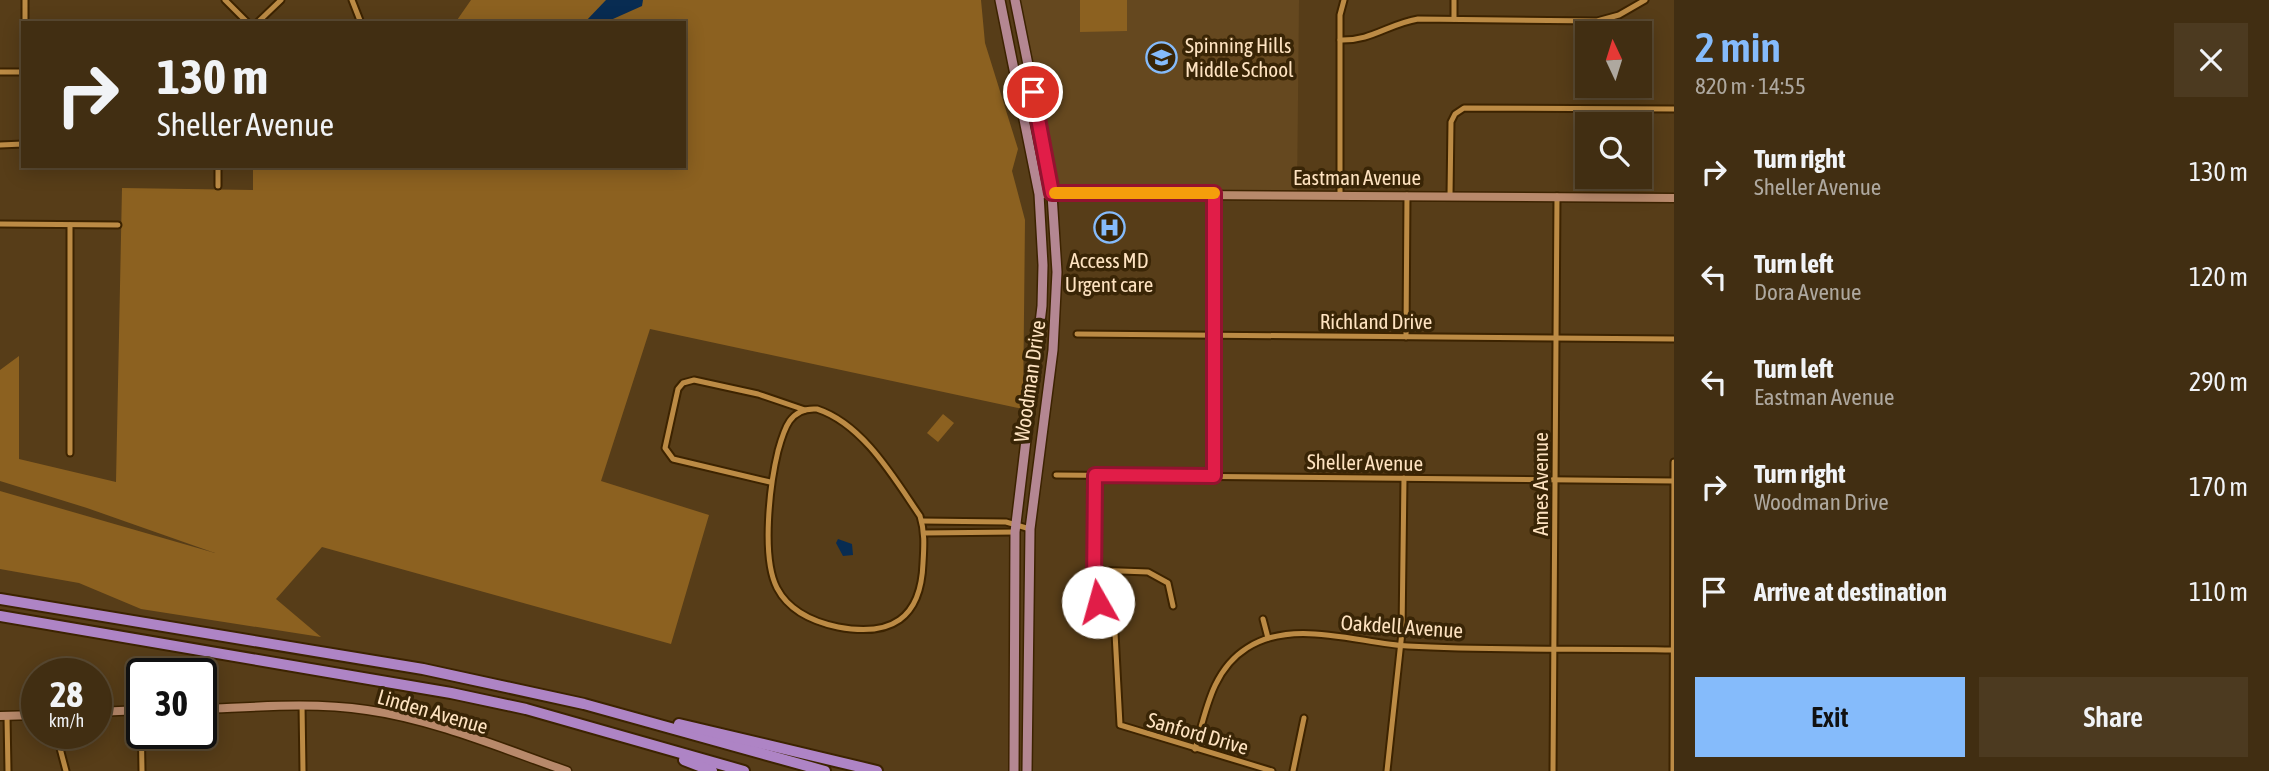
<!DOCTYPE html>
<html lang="en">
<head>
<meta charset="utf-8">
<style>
  body { margin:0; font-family:"Asap Condensed",sans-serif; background:#4c3a20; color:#f1f3f6; height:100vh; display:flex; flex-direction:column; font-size:26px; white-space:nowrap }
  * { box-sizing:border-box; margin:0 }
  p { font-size:23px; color:#aea89f }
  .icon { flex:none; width:38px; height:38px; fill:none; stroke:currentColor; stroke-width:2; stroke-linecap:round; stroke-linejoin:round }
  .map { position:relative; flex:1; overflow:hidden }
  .panel { display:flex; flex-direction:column; background:#412e12; width:595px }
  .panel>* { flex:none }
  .top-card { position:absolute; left:21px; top:21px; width:665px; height:147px; border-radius:0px; box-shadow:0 4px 18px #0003,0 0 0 2px #5a4a32; background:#412e12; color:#f1f3f6; overflow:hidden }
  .needle { width:46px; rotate:356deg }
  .buttons { position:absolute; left:1575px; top:21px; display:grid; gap:14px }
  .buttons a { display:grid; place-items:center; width:77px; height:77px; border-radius:0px; background:#412e12; box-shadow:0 4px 18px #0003,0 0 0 2px #5a4a32; font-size:35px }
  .speed { position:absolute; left:21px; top:658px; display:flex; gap:14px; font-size:35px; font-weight:700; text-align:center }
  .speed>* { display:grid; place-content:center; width:91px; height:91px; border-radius:50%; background:#412e12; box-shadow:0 4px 18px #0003,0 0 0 2px #5a4a32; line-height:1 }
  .speed small { font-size:18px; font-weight:400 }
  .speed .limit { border:4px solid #111; border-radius:10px; background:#fff; color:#111 }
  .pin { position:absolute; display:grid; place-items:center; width:60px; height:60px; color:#fff; margin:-30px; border:4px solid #fff; border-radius:50%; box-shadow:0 2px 7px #0007 }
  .me { position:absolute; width:77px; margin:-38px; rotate:353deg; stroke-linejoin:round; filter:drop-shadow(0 0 5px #0008) }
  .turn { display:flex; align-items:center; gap:24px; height:147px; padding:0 21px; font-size:32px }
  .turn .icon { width:91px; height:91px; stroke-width:2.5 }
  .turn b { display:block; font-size:49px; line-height:60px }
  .round { display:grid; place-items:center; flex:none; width:74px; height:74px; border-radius:0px; background:#4c3a20 }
  .head { display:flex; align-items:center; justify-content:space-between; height:119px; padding:0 21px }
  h1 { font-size:42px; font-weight:600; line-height:52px; color:#85bbfb }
  .button { display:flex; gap:14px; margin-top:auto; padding:14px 21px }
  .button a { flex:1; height:80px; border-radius:0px; background:#85bbfb; color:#111; font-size:28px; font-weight:600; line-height:80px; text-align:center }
  .button a+a { background:#4c3a20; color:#f1f3f6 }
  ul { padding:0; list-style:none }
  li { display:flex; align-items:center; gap:21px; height:105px; padding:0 21px }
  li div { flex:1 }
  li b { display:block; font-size:26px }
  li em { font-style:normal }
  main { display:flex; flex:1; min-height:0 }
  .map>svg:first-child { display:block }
  .built { fill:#65481f }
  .green { fill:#8c6120 }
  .water { fill:#082c52 }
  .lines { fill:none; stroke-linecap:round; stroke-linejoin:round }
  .street-casing { stroke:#3c2300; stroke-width:9 }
  .secondary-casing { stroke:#3c2300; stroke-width:11 }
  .primary-casing { stroke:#3c2300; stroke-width:12 }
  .highway-casing { stroke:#3c2300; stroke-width:14 }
  .street { stroke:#bc8b45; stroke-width:5 }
  .secondary { stroke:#b8896b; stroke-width:8 }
  .primary { stroke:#b48792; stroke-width:9 }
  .highway { stroke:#ae84c5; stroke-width:10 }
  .route-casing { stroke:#92132f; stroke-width:18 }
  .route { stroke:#e11d48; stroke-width:12 }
  .slow { stroke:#f59e0b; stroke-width:12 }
  .labels { text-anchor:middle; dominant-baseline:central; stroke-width:7; stroke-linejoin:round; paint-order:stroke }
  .poi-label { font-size:21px; fill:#fee3c1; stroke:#392506; text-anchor:start }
  .street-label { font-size:21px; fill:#fee3c1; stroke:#392506 }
</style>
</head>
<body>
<main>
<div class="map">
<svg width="1674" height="771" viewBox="0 0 1674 771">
  <rect width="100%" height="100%" fill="#573d18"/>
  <polygon class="built" points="1015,0 1299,0 1297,194 1053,193"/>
  <g class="green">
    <polygon points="471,0 981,0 985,43 1018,149 1012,171 1025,220 1023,409 650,329 601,481 709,515 671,644 322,547 276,599 321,637 141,609 79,583 0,569 0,491 215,553 87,508 0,481 0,370 19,356 19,459 116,482 122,188 253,190 253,166 684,166 684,23 455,23"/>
    <polygon points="1080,0 1127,0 1127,31 1080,32"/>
    <polygon points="943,414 954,423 938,442 927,433"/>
  </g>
  <g class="water">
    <polygon points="606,0 643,0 642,6 604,23 584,23"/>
    <polygon points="838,539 852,544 853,555 843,556 836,543"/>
  </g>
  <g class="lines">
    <defs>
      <g id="street">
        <polyline points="225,0 248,23"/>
        <polyline points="352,0 361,23"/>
        <polyline points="1454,19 1454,0"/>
        <polyline points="25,23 25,0"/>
        <polyline points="257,23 281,0"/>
        <path d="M1340,40C1372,41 1388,24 1418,19L1597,21L1619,15L1645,0"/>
        <polyline points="0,72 23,72"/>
        <polyline points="0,145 23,144"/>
        <polyline points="218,186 218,166"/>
        <polyline points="1214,193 1215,476"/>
        <polyline points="1340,195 1340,15 1344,0"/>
        <polyline points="1450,195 1451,122 1455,114 1464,108 1674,109"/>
        <polyline points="0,224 118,225"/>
        <polyline points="1077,334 1674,339"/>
        <polyline points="1406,337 1407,195"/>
        <path d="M817,409C863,424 894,478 920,516C925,532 924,546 923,563C921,619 891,637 838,627C814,622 789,611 777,588C761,557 770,484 778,451C784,429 790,407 817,409Z"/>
        <polyline points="70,453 70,225"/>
        <polyline points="1056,475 1674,481"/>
        <polyline points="1095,475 1094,587 1115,633 1120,725 1272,771"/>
        <polyline points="770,482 673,459 665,448 678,389 683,383 694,380 758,394 805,410"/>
        <polyline points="922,521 1006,522 1030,529"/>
        <polyline points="924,533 1016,532"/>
        <polyline points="1094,570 1148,572 1168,583 1173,606"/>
        <polyline points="1263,619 1268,638"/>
        <polyline points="302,705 303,771"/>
        <polyline points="141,710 142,771"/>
        <polyline points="7,716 8,771"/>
        <polyline points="56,733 66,771"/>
        <path d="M1195,749C1206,711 1212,670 1247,648C1293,618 1358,643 1408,646C1496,651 1586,648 1674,650"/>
        <polyline points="1293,771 1304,718"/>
        <polyline points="1387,771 1402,632 1404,478"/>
        <polyline points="1553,771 1557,196"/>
        <polyline points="1673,771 1674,462"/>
      </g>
      <g id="secondary">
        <polyline points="1039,194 1674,198"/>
        <path d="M201,709C256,707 312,702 367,710C433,719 504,749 567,771"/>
        <polyline points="96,712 142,710"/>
        <polyline points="0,716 37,715"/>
      </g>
      <g id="primary">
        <polyline points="1000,0 1039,194 1043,265 1042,306 1015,532 1014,771"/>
        <polyline points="1015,0 1051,179 1057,272 1053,350 1030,529 1027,771"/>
      </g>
      <g id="highway">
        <polyline points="0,599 423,669 584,704 825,771"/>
        <polyline points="0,616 451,693 526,709 744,771"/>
        <polyline points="679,724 877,771"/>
        <polyline points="684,760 712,771"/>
      </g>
    </defs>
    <use href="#street" class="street-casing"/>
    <use href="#secondary" class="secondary-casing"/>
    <use href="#primary" class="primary-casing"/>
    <use href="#highway" class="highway-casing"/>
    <use href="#street" class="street"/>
    <use href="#secondary" class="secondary"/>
    <use href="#primary" class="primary"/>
    <use href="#highway" class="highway"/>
  </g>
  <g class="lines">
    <defs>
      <polyline id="route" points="1033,92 1052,193 1214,193 1214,476 1095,475 1094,587 1098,602"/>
    </defs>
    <use href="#route" class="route-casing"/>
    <use href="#route" class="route"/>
    <polyline class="slow" points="1055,193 1214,193"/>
  </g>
  <defs>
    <symbol id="school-ring" viewBox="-11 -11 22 22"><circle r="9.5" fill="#392506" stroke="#85bbfb" stroke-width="1.5"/><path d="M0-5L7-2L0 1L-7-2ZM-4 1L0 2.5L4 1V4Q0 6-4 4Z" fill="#85bbfb"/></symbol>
    <symbol id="hospital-ring" viewBox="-11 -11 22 22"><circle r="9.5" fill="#392506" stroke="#85bbfb" stroke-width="1.5"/><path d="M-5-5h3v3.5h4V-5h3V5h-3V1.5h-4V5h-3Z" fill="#85bbfb"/></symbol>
  </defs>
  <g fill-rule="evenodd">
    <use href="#school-ring" x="1144" y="40" width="35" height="35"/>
    <use href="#hospital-ring" x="1092" y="210" width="35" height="35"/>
  </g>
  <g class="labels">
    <g class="poi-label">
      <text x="1185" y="45">Spinning Hills<tspan x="1185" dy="24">Middle School</tspan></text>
      <text x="1109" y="260" text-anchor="middle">Access MD<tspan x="1109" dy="24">Urgent care</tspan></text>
    </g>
    <g class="street-label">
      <text x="1357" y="177">Eastman Avenue</text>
      <text x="1376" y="321">Richland Drive</text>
      <text transform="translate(1029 381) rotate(-82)">Woodman Drive</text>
      <text transform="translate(1365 462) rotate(1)">Sheller Avenue</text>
      <text transform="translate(1540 484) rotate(-90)">Ames Avenue</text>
      <text transform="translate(1402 626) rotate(4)">Oakdell Avenue</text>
      <text transform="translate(433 711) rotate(16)">Linden Avenue</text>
      <text transform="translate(1198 733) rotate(16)">Sanford Drive</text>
    </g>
  </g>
</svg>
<div class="buttons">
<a><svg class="needle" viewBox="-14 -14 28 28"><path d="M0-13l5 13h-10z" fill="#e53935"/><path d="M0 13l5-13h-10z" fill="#aea89f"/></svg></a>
<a><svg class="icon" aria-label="search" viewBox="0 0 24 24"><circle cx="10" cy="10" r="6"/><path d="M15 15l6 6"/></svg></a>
</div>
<div class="speed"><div>28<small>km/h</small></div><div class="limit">30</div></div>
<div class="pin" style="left:1033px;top:92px;background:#d93025"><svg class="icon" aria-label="arrive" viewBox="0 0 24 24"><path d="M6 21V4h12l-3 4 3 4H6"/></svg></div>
<svg class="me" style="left:1098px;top:602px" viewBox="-20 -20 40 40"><circle r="19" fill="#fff"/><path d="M0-13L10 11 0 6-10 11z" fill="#e11d48"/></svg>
<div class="top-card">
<div class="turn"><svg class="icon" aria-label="right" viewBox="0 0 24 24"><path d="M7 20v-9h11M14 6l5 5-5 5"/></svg><div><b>130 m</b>Sheller Avenue</div></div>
</div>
</div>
<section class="panel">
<div class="head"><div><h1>2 min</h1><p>820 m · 14:55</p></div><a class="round"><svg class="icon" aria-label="close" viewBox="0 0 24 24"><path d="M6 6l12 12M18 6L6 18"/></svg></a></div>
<ul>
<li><svg class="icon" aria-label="right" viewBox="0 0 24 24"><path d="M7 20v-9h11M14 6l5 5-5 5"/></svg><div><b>Turn right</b><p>Sheller Avenue</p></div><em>130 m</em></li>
<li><svg class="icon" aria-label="left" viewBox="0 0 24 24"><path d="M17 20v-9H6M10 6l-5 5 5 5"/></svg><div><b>Turn left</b><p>Dora Avenue</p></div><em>120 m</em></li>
<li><svg class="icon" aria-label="left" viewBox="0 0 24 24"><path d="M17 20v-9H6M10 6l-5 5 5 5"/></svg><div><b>Turn left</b><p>Eastman Avenue</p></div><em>290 m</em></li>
<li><svg class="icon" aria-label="right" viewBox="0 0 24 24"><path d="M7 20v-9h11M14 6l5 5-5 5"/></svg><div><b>Turn right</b><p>Woodman Drive</p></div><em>170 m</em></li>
<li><svg class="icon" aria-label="arrive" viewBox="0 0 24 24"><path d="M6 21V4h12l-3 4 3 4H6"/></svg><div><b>Arrive at destination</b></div><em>110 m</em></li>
</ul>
<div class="button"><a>Exit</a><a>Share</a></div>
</section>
</main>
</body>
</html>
